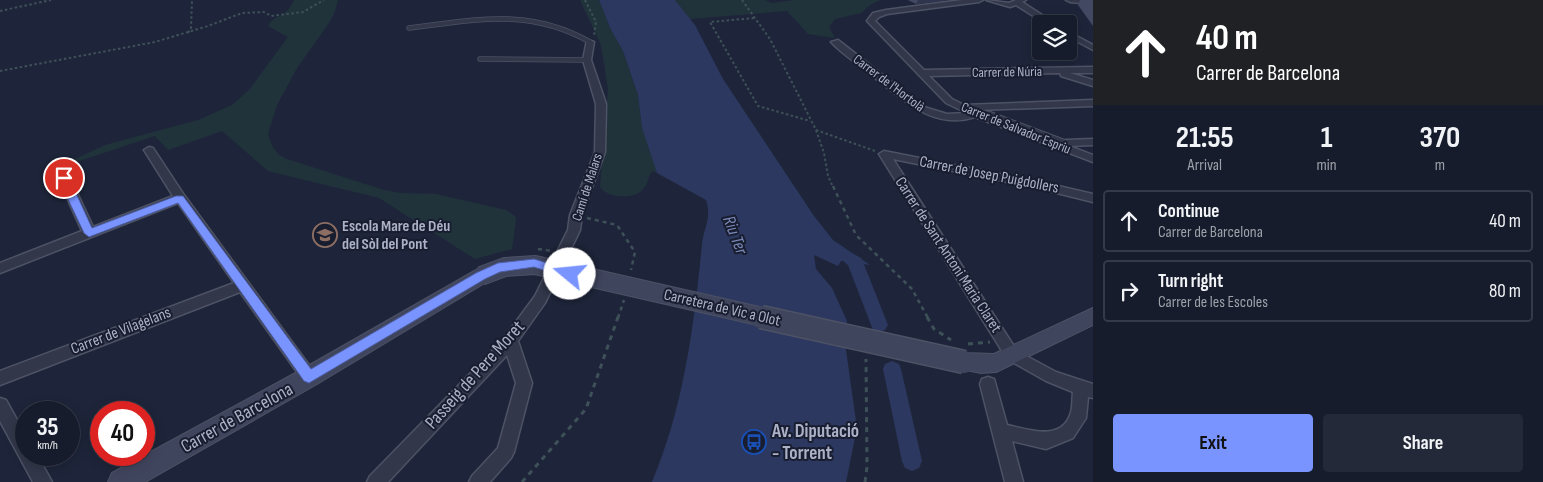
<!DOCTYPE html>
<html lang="en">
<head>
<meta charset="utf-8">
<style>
  body { margin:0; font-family:"Sofia Sans Condensed",sans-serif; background:#232938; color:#f1f3f6; height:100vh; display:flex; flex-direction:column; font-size:19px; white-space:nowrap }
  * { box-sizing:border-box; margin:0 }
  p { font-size:16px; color:#9ea1a9 }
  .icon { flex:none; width:28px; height:28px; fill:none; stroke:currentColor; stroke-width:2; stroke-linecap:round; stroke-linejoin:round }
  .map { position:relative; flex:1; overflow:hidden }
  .sheet { display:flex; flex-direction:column; background:#161c2c; width:450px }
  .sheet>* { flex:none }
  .top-card { background:#202124; color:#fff; overflow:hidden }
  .buttons { position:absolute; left:1032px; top:15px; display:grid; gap:10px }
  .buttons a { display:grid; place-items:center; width:45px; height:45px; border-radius:5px; background:#161c2c; box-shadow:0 2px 12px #0003,0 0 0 1px #353a48; font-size:25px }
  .speed { position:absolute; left:15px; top:401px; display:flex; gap:10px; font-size:25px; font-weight:700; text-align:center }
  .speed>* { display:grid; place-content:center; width:65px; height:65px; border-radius:50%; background:#161c2c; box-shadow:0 2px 12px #0003,0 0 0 1px #353a48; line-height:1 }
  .speed small { font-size:12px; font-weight:400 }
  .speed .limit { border:8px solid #d22; background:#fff; color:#111 }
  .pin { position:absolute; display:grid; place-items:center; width:42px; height:42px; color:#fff; margin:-21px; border:2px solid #fff; border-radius:50%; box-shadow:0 1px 5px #0007 }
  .me { position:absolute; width:55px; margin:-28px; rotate:287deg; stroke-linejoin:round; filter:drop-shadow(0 0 4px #0008) }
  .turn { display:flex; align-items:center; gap:18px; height:105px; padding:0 20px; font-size:22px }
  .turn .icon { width:65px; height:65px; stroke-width:2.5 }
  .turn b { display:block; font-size:35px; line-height:42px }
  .eta { display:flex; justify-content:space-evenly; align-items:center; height:85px; text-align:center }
  .eta b { font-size:30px; font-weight:700; line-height:35px }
  .button { display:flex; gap:10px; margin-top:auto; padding:10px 20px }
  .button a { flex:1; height:58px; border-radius:5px; background:#7993ff; color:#111; font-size:20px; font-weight:700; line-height:58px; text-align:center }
  .button a+a { background:#232938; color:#f1f3f6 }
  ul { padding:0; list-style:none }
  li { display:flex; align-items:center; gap:15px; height:62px; margin:0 10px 8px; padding:0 10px; border:2px solid #353a48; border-radius:5px }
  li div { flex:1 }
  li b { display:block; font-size:19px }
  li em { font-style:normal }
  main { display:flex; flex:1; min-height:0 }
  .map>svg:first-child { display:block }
  .green { fill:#20333b }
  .water { fill:#2c385f }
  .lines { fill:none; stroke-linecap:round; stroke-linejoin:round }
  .canal { fill:#2c385f; fill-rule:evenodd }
  .lane-far1-casing { stroke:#4d5265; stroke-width:5.5 }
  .lane-casing { stroke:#4d5265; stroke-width:7 }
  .street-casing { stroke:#4d5265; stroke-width:3 }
  .secondary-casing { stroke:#4d5265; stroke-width:2 }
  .path-far2 { stroke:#3e5058; stroke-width:2; stroke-dasharray:2.5 2.5; stroke-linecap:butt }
  .path-far1 { stroke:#3e5058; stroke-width:2.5; stroke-dasharray:4 4; stroke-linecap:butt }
  .path { stroke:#3e5058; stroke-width:3; stroke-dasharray:5 5; stroke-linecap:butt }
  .lane-far1 { stroke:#32374a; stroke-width:4 }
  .lane { stroke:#32374a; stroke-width:5 }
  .street { fill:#32374a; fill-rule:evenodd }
  .secondary { fill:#40455e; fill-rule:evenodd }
  .secondary-bridge-far1-casing { stroke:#4d5265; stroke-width:20; stroke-linecap:butt }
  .secondary-bridge-casing { stroke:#4d5265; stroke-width:25; stroke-linecap:butt }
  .secondary-bridge-far1 { stroke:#40455e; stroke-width:18 }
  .secondary-bridge { stroke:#40455e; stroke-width:22 }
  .wall { fill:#424862 }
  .shaded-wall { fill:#2f354d }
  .route { fill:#7993ff; stroke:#4f60a6 }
  .labels { text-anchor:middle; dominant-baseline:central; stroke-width:4; stroke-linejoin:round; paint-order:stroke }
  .far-street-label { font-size:14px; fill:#acb1c7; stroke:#181d2f }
  .street-label { font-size:16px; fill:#acb1c7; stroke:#181d2f }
  .poi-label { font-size:16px; font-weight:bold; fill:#acb1c7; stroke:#181d2f; text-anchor:start }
  .water-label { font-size:18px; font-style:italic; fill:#7987b7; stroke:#181d2f }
  .near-street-label { font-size:19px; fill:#acb1c7; stroke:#181d2f }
  .near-poi-label { font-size:19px; font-weight:bold; fill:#acb1c7; stroke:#181d2f; text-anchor:start }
</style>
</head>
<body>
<main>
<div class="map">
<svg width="1093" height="482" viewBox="0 0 1093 482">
  <rect width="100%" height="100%" fill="#1e253a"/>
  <g class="green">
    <path d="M294,0H338L334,14L329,23L297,68L277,105L268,134L272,146L279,155L287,159L384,190L400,193L436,194L506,210L515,216L516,220L512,249L475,259L379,198L268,171L222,131L168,150L155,136L52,170L105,145L198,120L232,105L249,90L288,37L268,26C275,13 285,20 294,0Z"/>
    <path d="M580,0H599L611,30L623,51L638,95L642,128L657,173L652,171C648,177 648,184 643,189C635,200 607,198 600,187L608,89L601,45Z"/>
    <polygon points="675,0 764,0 772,3 795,0 880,0 870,5 861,13 835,19 829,27 835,38 808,34 787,11 690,19"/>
  </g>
  <path class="water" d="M599,0H675L695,25L723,79L814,216L833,240L870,265L841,261L838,266L814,255L816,269L832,288L847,321L845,343L857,428L846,482H652C684,406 694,326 702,244C704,226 712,219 706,200L657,173L642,128L638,95L623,51L611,30Z"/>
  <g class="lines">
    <g class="canal">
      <polygon points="839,246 861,258 863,262 888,325 885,330 879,332 873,330 848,265 831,251 834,247"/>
      <polygon points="892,361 899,364 901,369 922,461 919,468 912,471 905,468 902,461 883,369 885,364"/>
    </g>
    <defs>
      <g id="lane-far1">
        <path d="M409,28C475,20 529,7 590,42"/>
        <polyline points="480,59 587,60"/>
      </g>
      <polyline id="lane" points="989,114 1066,143"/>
      <g id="street">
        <path d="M962,0H983L979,2L887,14L879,17L875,21L924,70L1093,67V73H1070L1093,80V86L1061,76L1060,73L929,76L952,99L964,105L1093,100V106L976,110L1061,143L1066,140L1093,139V145L1069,146L1093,155V162L975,117C933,131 901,98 870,74C857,63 842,54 831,42L838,40L924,107L947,114L967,113L946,103L867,21L873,13L886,10Z"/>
        <polygon points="986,0 1009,3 1016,0 1026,0 1022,2 1056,24 1046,24 1016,5 1010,7"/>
        <polygon points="1066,0 1093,0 1093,4 1070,2"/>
        <polygon points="1069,32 1093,45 1093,50 1069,37"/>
        <polygon points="587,40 594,42 591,60 606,104 605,152 582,215 580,230 545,303 518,341 532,383 514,452 511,458 490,482 469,482 472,476 498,448 516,383 507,355 388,482 367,482 370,476 501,342 535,296 568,230 570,215 595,152 596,104 583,60"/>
        <polygon points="149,147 153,148 184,195 314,372 317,377 314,382 309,384 304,382 240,292 0,385 0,371 234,283 178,203 0,273 0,263 82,231 58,178 60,176 68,176 70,178 93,227 173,196 144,150"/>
        <path d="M884,151L1041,182L1093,194V202L1041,189L893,159L1017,351L1056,372L1093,384V398L1088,397L1086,418L1073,438L1046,449L1012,441L1023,482H1005L980,384L982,379L988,377L994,379L1007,425C1027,429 1060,442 1070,415C1073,409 1072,399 1073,392L1046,381L1007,359L879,154Z"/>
        <polygon points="0,398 6,400 26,436 26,455 37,455 52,482 33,482 0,421"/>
      </g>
      <g id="secondary">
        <polygon points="481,269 488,271 490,276 488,281 317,384 145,482 108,482 112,473 301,370 474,271"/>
        <polygon points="1093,308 1093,325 996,372 981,373 956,368 953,362 956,356 964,353 994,354"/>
      </g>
    </defs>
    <use href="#lane-far1" class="lane-far1-casing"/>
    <use href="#lane" class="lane-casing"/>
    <use href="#street" class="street-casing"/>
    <use href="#secondary" class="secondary-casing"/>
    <g class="path-far2">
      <polyline points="585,0 596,22 594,35"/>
      <polyline points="742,0 770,39 816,130 824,153 828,176 833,187"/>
      <polyline points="0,11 51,0"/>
      <polyline points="754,18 710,22 758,106 810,121"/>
      <polyline points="188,33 191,28 192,0"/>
      <polyline points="0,71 155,42 208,26 242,13 264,12 271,16 303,12 324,0"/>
      <polyline points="816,130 875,151"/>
    </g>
    <g class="path-far1">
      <polyline points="833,186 856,235 912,289 928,318"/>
      <polyline points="587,218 617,225 635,252 631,270"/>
      <polyline points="538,249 552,251"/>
      <polyline points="618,318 624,300"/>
    </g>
    <g class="path">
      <polyline points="927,317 934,329 951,340"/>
      <polyline points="968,344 990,342"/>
      <polyline points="522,482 586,409 618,317"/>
      <polyline points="865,482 867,467 866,359"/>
    </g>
    <use href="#lane-far1" class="lane-far1"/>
    <use href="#lane" class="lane"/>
    <use href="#street" class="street"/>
    <use href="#secondary" class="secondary"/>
    <defs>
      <polyline id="secondary-bridge-far1" points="481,276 505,267 535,265 767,318"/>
      <polyline id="secondary-bridge" points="761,317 964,362"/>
    </defs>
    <use href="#secondary-bridge-far1" class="secondary-bridge-far1-casing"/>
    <use href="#secondary-bridge" class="secondary-bridge-casing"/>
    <use href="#secondary-bridge-far1" class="secondary-bridge-far1"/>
    <use href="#secondary-bridge" class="secondary-bridge"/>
  </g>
  <g class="wall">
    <polygon points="908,0 947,0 916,4"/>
    <polygon points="1080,0 1093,0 1093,26 1078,5"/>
  </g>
  <polygon class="shaded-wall" points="918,0 947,0 916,4"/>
  <polygon class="route" points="64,175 69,178 92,228 176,196 183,196 311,369 476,273 498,263 534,259 574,271 576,274 570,279 534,267 500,272 485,279 309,383 304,381 178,203 89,237 84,233 58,178"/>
  <defs>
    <symbol id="school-ring" viewBox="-11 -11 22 22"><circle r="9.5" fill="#181d2f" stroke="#8d6e63" stroke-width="1.5"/><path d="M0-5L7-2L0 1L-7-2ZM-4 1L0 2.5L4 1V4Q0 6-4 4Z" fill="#8d6e63"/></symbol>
    <symbol id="bus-ring" viewBox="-11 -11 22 22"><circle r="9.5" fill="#181d2f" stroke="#1a4fb4" stroke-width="1.5"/><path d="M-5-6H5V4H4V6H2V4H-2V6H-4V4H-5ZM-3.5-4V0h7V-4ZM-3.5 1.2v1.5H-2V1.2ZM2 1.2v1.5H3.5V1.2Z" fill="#1a4fb4"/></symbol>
  </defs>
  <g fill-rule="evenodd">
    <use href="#school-ring" x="311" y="221" width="28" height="28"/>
    <use href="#bus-ring" x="740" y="428" width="28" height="28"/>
  </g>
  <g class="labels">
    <g class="far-street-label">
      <text transform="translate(1007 72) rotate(-1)">Carrer de Núria</text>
      <text transform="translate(889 83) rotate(37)">Carrer de l'Hortolà</text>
      <text transform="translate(1016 128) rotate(22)">Carrer de Salvador Espriu</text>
      <text transform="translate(587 187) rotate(-72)">Camí de Malars</text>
    </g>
    <g class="street-label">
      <text transform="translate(989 175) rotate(11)">Carrer de Josep Puigdollers</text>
      <text transform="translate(948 255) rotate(57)">Carrer de Sant Antoni Maria Claret</text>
      <text transform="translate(722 308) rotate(13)">Carretera de Vic a Olot</text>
      <text transform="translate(121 331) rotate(-21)">Carrer de Vilagelans</text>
    </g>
    <g class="poi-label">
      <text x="342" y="226">Escola Mare de Déu<tspan x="342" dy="18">del Sòl del Pont</tspan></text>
    </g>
    <g class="water-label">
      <text transform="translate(735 235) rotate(69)">Riu Ter</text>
    </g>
    <g class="near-street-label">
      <text transform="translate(475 375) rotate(-48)">Passeig de Pere Moret</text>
      <text transform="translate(237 418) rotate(-29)">Carrer de Barcelona</text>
    </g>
    <g class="near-poi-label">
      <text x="772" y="431">Av. Diputació<tspan x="772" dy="22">- Torrent</tspan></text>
    </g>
  </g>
</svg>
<div class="buttons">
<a><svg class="icon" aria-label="layers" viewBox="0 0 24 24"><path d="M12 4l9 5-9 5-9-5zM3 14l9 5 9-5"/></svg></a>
</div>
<div class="speed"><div>35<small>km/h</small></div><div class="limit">40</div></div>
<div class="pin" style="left:64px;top:178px;background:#d93025"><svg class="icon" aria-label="arrive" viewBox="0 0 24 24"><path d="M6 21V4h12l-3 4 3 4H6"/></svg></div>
<svg class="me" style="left:570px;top:274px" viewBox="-20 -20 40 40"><circle r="19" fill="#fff"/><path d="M0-13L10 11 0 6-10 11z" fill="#7993ff"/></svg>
</div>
<section class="sheet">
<div class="top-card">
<div class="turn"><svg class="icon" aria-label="ahead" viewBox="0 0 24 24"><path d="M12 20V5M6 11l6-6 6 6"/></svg><div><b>40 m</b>Carrer de Barcelona</div></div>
</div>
<div class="eta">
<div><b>21:55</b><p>Arrival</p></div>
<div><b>1</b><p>min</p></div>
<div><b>370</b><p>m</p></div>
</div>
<ul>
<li><svg class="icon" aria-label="ahead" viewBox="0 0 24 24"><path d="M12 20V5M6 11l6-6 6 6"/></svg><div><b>Continue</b><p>Carrer de Barcelona</p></div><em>40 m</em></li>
<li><svg class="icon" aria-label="right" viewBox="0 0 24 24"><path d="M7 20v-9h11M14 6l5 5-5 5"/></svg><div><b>Turn right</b><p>Carrer de les Escoles</p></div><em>80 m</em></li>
</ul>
<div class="button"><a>Exit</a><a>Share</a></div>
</section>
</main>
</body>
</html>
